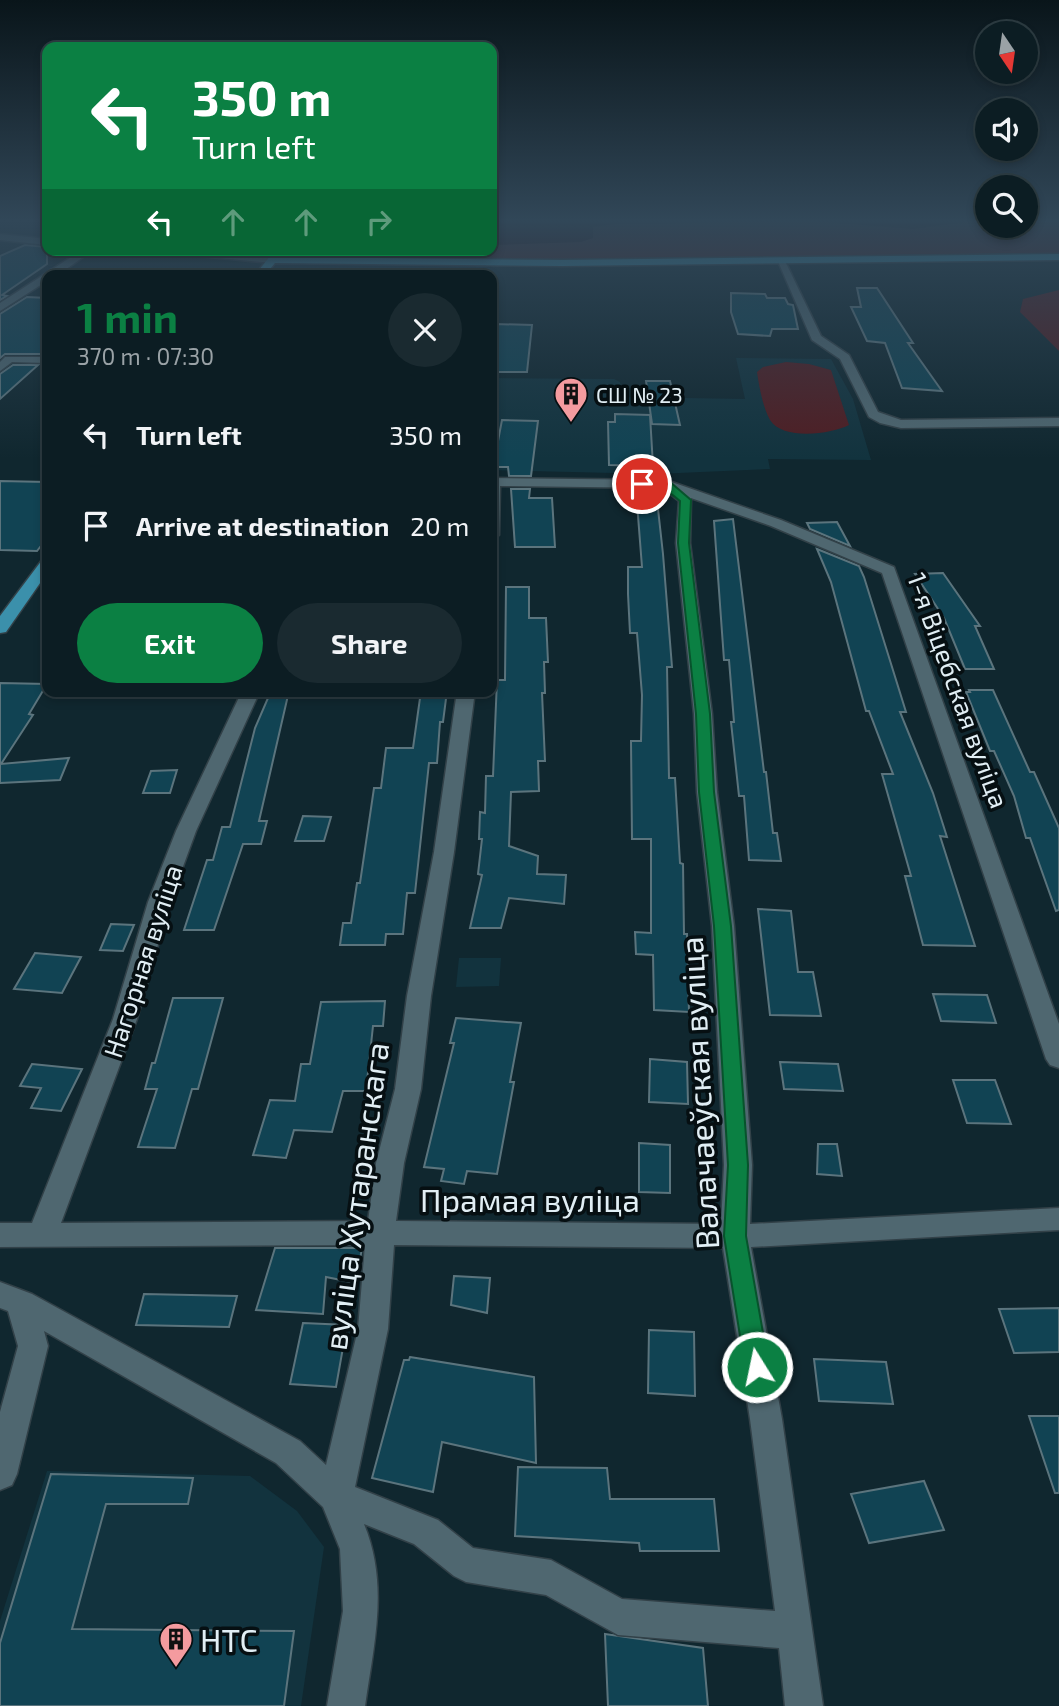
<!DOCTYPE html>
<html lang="en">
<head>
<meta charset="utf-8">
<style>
  body { margin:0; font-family:"Exo 2",sans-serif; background:#1a2a30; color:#f1f3f6; height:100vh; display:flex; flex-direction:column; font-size:26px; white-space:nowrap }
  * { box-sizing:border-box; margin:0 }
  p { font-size:23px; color:#9aa2a6 }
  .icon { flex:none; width:38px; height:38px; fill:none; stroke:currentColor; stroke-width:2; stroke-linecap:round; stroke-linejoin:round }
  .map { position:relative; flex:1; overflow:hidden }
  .details { position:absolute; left:42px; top:270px; width:455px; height:427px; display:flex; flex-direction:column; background:#0c1d23; border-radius:14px; box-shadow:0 4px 10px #0003,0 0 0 2px #2c3b41 }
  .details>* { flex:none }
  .hud { position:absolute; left:42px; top:42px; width:455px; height:214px; border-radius:14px; box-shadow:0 4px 10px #0003,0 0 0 2px #2c3b41; background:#0b8043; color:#fff; overflow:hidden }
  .needle { width:46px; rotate:167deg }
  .buttons { position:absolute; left:975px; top:21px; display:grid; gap:14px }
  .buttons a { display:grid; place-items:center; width:63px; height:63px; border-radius:50%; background:#0c1d23; box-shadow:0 4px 10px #0003,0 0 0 2px #2c3b41; font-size:35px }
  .pin { position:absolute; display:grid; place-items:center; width:60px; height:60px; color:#fff; margin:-30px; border:4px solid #fff; border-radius:50%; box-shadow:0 2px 7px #0007 }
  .me { position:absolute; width:77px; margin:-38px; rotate:350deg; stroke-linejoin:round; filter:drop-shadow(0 0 5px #0008) }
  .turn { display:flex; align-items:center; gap:24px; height:147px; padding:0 35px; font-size:32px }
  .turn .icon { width:91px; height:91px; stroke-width:2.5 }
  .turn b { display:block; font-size:49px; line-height:60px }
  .lanes { display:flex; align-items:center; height:66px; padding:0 35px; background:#0003; justify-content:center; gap:35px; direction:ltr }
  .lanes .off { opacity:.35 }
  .round { display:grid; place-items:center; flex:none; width:74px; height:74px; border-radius:37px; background:#1a2a30 }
  .head { display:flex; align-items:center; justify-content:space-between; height:119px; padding:0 35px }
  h1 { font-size:42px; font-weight:700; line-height:52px; color:#0b8043 }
  .action { display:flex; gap:14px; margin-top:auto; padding:14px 35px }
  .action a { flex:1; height:80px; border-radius:42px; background:#0b8043; color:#fff; font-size:28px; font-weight:700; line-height:80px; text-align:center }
  .action a+a { background:#1a2a30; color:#f1f3f6 }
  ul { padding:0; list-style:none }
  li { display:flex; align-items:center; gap:21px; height:91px; padding:0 35px }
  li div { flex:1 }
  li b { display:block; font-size:26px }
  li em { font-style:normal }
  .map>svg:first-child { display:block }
  .built { fill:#12333e }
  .green { fill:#4f1d22 }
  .water { fill:#2e0007 }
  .building { fill:#114353; stroke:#5b747d; stroke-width:2 }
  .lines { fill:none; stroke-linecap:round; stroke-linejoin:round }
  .minor-casing { stroke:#324148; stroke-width:3 }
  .major-casing { stroke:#324148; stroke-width:3 }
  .minor { fill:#4f6770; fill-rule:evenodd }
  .major { fill:#3b90ab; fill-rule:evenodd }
  .route { fill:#0b8043; stroke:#07532c; stroke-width:2 }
  .labels { text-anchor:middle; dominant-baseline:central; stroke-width:7; stroke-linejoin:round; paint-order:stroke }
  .far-poi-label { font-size:21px; fill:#e1eef4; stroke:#060f12; text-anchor:start }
  .street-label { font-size:26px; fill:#e1eef4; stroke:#060f12 }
  .near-street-label { font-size:32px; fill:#e1eef4; stroke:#060f12 }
  .near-poi-label { font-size:32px; fill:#e1eef4; stroke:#060f12; text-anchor:start }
</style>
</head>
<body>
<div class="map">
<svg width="1059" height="1706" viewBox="0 0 1059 1706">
  <rect width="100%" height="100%" fill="#10272f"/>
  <g class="built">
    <polygon points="736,358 831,359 853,399 871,460 768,459 770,469 656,474 492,470 492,378 614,379 620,382 624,397 745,399"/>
    <polygon points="459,958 501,958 499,986 456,987"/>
    <polygon points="47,1471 250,1476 297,1511 324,1547 301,1706 0,1706 0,1621"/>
  </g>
  <g class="green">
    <polygon points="492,220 987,220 987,226 1026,226 1026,220 1059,220 1059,253 457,260 317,257 306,254 306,250 492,250"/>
    <polygon points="1059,290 1059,351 1020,312 1023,299"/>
    <path d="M786,362L809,364L831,370L849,425C832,434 783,441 770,420C763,408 759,386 757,372L763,367Z"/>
  </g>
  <polygon class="water" points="492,220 981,220 913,229 812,221 616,224 593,227 593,238 581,242 492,245"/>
  <g class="building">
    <polygon points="25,245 47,247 47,264 2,295 7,296 0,300 0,256"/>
    <polygon points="857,288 877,288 913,343 908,343 942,391 902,388 885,343 867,341 851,307 861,307"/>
    <polygon points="731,293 765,294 767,298 785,298 788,304 793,305 798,329 772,329 770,336 738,334 731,312"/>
    <polygon points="27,297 47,298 47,354 5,354 0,358 0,314"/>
    <polygon points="494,324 532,325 527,372 492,372"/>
    <polygon points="13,365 38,365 0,399 0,374"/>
    <polygon points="646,381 670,381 680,425 652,424"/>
    <polygon points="615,414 650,415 653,466 609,465 608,422 615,422"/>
    <polygon points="502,420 538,421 531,476 509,476 508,467 493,467"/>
    <polygon points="0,481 47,482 47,538 37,551 0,550"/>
    <polygon points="511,489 530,489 529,498 552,498 555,547 515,547"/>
    <polygon points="636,490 656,491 663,554 672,667 667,667 669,778 675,778 680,863 683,864 684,934 687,934 689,1012 654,1010 653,955 636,954 635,932 651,933 651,839 632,839 631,741 641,741 642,695 637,633 630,633 628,594 628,567 642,567"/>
    <polygon points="733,519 764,772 766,772 773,833 777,833 781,861 749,860 744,796 739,796 731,722 734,722 729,660 724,660 714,521"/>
    <polygon points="837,522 850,546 810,529 807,523"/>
    <polygon points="817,549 859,566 864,577 906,712 900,712 933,793 947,837 940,836 975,946 923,945 905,876 911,876 882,774 893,774 869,711 866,711 831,582"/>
    <polygon points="943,573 980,626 975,626 994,669 965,669 944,618 915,574"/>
    <polygon points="506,587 529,587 529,618 546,618 548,662 544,662 545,693 542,693 545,761 538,761 539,791 511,792 509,846 538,856 537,874 566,875 564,904 509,898 501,928 470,928 482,875 478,874 482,839 479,839 480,812 485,813 486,776 493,776 497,680 505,680"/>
    <polygon points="0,683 47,684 29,714 33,715 1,764 69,758 60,780 0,783"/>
    <polygon points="969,690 993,690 1030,772 1034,772 1059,828 1059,910 1056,911 1030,838 1026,838 1014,796 994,751 990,751 966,692 970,692"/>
    <polygon points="271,691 289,691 259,821 267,821 261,844 243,844 214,930 184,930 207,860 213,860 222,827 230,827 255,728"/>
    <polygon points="421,691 447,691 443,722 440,722 437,763 429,763 415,893 407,893 403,934 386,934 385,945 340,945 343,923 351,923 357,883 360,883 374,788 381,788 386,748 413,748"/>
    <polygon points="177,770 170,793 143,793 151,771"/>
    <polygon points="303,816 331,817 324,841 295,841"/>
    <polygon points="758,909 791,911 798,972 813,972 821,1016 770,1015"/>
    <polygon points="111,924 134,925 123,951 100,950"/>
    <polygon points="35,953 81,957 62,993 14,989"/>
    <polygon points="933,994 987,995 996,1023 941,1021"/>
    <polygon points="173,998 223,998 198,1089 192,1089 175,1148 138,1147 157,1089 145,1089 152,1063 155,1063"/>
    <polygon points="385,1001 383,1026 373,1026 366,1091 343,1091 332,1132 294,1130 286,1158 253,1155 270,1100 295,1101 301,1064 310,1064 321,1002"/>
    <polygon points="456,1018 521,1023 510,1082 514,1082 497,1174 467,1171 464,1184 441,1181 444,1169 424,1167 454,1043 450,1043"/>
    <polygon points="650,1059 687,1062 688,1104 649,1102"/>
    <polygon points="780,1062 838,1064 843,1091 784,1089"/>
    <polygon points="32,1064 82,1069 61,1111 31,1108 41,1088 20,1086"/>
    <polygon points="953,1080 995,1080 1011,1124 967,1123"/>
    <polygon points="639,1143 670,1145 670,1193 639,1192"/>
    <polygon points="818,1144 837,1144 842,1176 817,1174"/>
    <polygon points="275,1248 362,1248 356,1283 326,1277 323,1314 256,1310"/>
    <polygon points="454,1276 490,1278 487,1313 451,1305"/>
    <polygon points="144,1294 237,1296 229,1327 136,1325"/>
    <polygon points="1059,1308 1059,1352 1014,1353 999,1309"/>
    <polygon points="303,1323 347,1325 336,1387 290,1384"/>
    <polygon points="649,1330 694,1332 695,1396 648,1393"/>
    <polygon points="410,1357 534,1377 536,1463 442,1442 433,1492 372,1478 404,1360 409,1360"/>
    <polygon points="814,1359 886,1362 893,1404 819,1401"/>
    <polygon points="1029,1416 1059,1416 1059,1493 1055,1493"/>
    <polygon points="518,1467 607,1468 610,1499 714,1499 719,1551 640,1551 639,1543 515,1536"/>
    <polygon points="51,1474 193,1478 188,1504 106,1504 72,1629 294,1631 284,1706 0,1706 0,1643"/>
    <polygon points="924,1481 944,1530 869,1543 851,1494"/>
    <polygon points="605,1634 703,1648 708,1706 608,1706"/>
  </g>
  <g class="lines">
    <defs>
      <g id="minor">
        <polygon points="0,234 47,239 47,245 0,240"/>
        <polygon points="82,250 93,250 58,275 47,275 47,281 0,311 0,303"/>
        <polygon points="136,250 180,250 273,257 278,260 273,263"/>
        <polygon points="777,259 785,261 821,336 849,355 878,412 901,420 1059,418 1059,426 901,428 880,423 869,417 840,359 812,340"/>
        <polygon points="5,357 47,357 47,363 12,362 0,371 0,362"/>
        <path d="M492,478L666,480L781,520L894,567L1059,1024V1068L1050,1065L1046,1059L882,573L771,526L691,498L690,543L712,714L717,792L734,926L752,1165L750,1224L1059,1208V1230L751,1247L782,1419L823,1706H785L779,1648L618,1635L546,1595L466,1582L454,1576L414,1544L364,1524C389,1585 374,1643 365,1706H327L343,1611L340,1549L323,1507L276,1463L44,1331L48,1346L17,1474L12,1485L0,1490V1412L18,1346L8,1311L0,1308V1282L32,1294L300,1441L326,1465L358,1329L365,1245L0,1247V1223H32L113,1019L148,902L176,831L242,691H260L196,831L170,902L137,1019L61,1223L368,1221L376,1163L395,1089L407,996L434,852L457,691H475L454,852L431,996L421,1089L404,1163L396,1221L721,1224L724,1165L712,926L697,792L694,714L676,543L679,501L663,488L500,486L499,535L492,539ZM394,1245L723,1248L750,1419L775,1611L622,1599L551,1560L473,1548L438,1520L355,1487L388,1329Z"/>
      </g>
      <g id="major">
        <polygon points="275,250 284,250 279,257 562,260 1059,254 1059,260 562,266 275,263 265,275 255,275"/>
        <polygon points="47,558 47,573 6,632 0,633 0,616 42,560"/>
      </g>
    </defs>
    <use href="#minor" class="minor-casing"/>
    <use href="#major" class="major-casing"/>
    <use href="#minor" class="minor"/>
    <use href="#major" class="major"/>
  </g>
  <linearGradient id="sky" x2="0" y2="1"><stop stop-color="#09151a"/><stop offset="0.48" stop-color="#314758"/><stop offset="1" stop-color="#314758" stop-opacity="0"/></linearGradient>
  <rect width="1059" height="459" fill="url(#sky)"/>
  <path class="route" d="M638,481L670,482L691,500L689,543L710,714L714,792L731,926L748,1165L746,1236L769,1367L765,1374L757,1377L749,1374L745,1367L724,1236L728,1165L714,926L699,792L696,714L678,543L680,501C660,484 661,490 638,486Z"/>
  <defs>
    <symbol id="building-pin" viewBox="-11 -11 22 30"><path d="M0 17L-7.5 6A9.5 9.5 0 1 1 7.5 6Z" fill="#f49b9f" stroke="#060f12"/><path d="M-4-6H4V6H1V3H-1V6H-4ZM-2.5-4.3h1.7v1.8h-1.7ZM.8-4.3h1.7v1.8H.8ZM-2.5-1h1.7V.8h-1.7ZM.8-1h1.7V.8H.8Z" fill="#111"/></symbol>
  </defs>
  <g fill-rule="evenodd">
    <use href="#building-pin" x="552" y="375" width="38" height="52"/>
    <use href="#building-pin" x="157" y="1620" width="38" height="52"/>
  </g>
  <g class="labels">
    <g class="far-poi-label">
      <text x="596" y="394">СШ № 23</text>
    </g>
    <g class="street-label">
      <text transform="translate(959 690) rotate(70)">1-я Віцебская вуліца</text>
      <text transform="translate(142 961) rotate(-72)">Нагорная вуліца</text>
    </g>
    <g class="near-street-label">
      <text transform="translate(698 1093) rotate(-93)">Валачаеўская вуліца</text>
      <text transform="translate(355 1196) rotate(-82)">вуліца Хутаранскага</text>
      <text x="530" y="1199">Прамая вуліца</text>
    </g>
    <g class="near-poi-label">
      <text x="200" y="1639">НТС</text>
    </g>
  </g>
</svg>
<div class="buttons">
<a><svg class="needle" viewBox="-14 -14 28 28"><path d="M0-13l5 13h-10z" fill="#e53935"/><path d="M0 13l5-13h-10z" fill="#9aa2a6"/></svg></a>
<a><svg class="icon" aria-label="sound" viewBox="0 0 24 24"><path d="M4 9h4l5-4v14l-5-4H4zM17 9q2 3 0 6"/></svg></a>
<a><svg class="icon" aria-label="search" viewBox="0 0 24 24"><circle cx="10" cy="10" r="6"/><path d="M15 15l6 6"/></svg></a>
</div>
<div class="pin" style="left:642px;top:484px;background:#d93025"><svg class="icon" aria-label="arrive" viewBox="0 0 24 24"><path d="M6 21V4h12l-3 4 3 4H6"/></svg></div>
<svg class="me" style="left:757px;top:1367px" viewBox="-20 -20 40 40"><circle r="17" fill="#0b8043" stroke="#fff" stroke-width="3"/><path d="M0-11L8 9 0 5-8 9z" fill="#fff"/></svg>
<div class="hud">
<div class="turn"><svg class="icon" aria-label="left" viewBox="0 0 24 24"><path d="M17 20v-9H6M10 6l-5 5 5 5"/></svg><div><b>350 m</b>Turn left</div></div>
<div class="lanes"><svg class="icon" aria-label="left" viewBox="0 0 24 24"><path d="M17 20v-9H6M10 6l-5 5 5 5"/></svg><svg class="icon off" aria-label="ahead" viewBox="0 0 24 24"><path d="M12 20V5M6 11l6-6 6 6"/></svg><svg class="icon off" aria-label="ahead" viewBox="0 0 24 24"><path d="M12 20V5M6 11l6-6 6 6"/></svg><svg class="icon off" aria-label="right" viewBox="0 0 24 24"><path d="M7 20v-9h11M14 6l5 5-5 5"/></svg></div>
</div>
<section class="details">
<div class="head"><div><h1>1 min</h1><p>370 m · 07:30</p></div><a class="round"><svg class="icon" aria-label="close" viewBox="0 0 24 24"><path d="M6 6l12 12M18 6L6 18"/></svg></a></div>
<ul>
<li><svg class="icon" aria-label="left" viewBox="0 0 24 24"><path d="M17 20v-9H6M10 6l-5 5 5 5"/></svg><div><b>Turn left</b></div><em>350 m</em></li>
<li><svg class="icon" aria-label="arrive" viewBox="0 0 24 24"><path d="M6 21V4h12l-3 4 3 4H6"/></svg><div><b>Arrive at destination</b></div><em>20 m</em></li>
</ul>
<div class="action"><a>Exit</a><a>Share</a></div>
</section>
</div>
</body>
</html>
